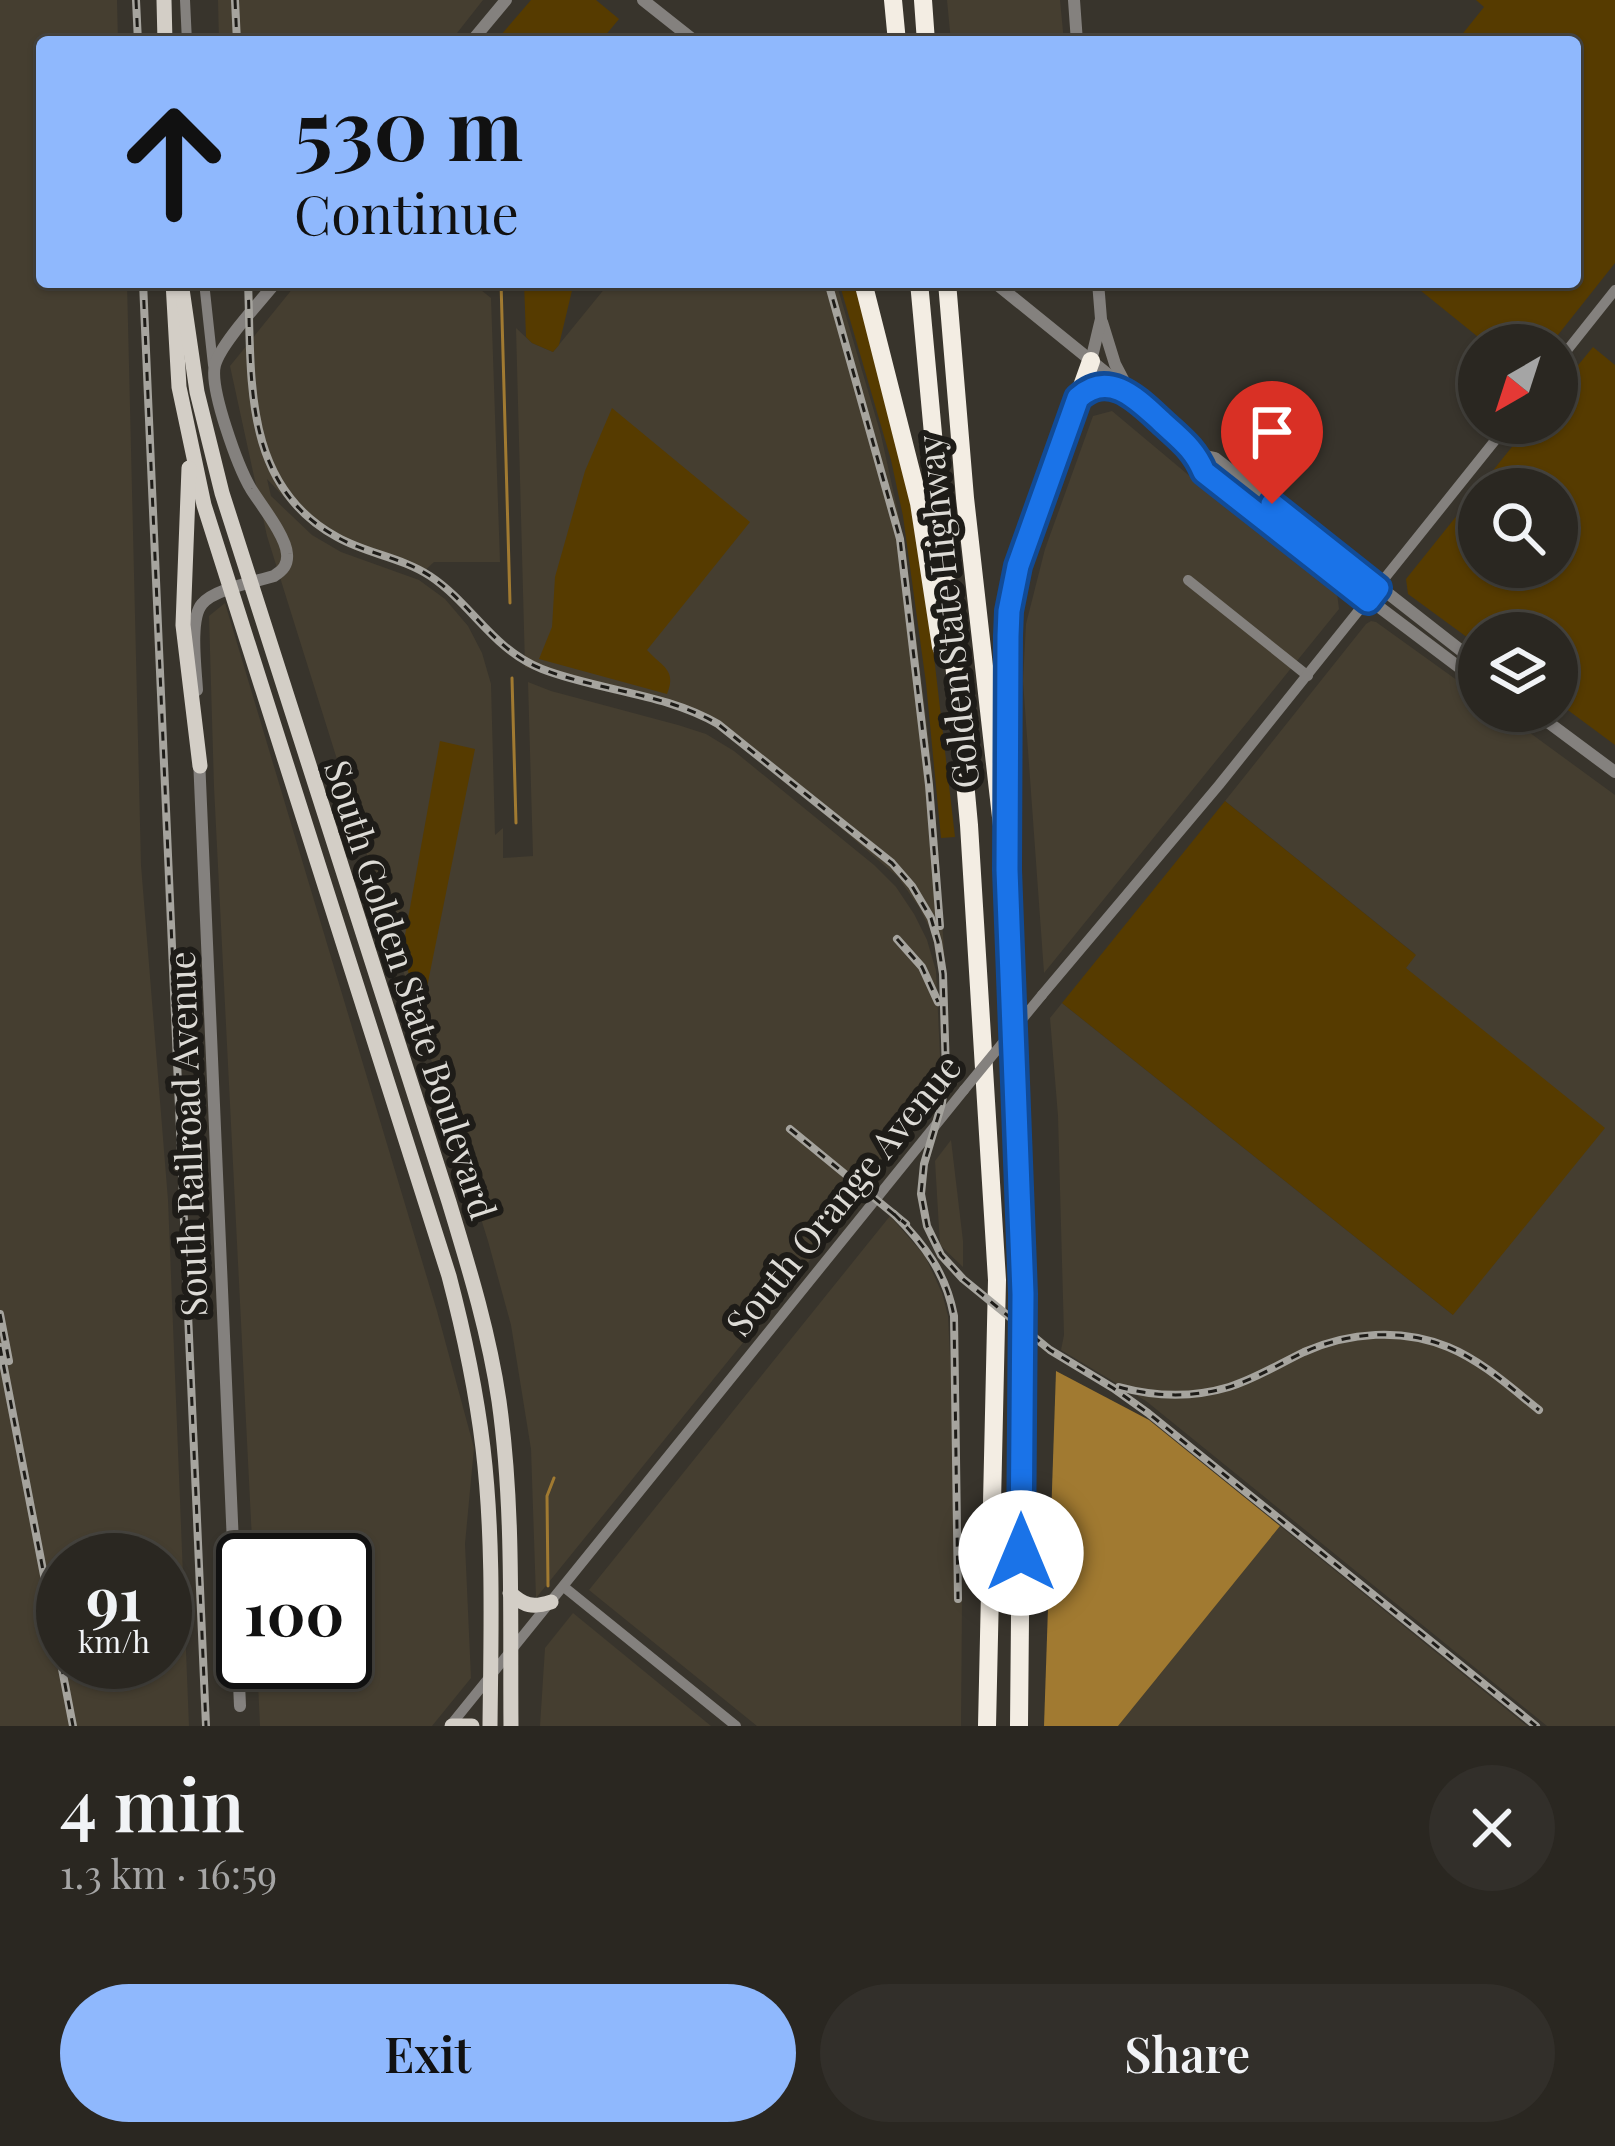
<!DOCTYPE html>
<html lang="en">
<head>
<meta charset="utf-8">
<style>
  body { margin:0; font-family:"Playfair Display",serif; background:#322f2a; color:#f1f3f6; height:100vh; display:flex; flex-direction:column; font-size:45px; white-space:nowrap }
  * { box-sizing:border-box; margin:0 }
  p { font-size:39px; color:#a5a5a5 }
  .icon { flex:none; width:66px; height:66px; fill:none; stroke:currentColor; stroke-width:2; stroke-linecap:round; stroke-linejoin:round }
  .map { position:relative; height:1726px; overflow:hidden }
  .details { display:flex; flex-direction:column; background:#2a2721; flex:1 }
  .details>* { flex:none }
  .guide { position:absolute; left:36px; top:36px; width:1545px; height:252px; border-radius:12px; box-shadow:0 3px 9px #0004,0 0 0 3px #46443f; background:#8fb8fd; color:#111; overflow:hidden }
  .needle { width:78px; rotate:219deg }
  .controls { position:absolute; left:1458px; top:324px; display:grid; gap:24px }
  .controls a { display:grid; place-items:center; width:120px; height:120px; border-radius:50%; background:#2a2721; box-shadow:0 3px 9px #0004,0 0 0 3px #46443f; font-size:60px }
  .speed { position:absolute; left:36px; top:1533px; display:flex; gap:24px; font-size:60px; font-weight:700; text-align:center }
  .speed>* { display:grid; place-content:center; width:156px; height:156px; border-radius:50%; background:#2a2721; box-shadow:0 3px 9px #0004,0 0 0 3px #46443f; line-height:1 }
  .speed small { font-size:30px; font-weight:400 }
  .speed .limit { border:6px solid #111; border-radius:18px; background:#fff; color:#111 }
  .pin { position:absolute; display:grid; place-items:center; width:102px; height:102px; color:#fff; margin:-123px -51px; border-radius:50% 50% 50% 0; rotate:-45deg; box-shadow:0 0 12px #0007 }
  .pin .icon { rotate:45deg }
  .me { position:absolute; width:132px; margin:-66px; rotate:0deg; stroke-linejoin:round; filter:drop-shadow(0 0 9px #0008) }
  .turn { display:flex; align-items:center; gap:42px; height:252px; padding:0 60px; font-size:54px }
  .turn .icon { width:156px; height:156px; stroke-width:2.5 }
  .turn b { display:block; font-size:84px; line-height:102px }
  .round { display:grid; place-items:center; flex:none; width:126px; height:126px; border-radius:63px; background:#322f2a }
  .head { display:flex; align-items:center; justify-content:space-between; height:204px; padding:0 60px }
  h1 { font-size:72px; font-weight:600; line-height:90px }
  .action { display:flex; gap:24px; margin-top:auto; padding:24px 60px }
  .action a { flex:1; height:138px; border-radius:72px; background:#8fb8fd; color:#111; font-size:48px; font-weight:600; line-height:138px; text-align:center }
  .action a+a { background:#322f2a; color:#f1f3f6 }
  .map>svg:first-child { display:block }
  .built { fill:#453e30; fill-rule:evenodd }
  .green { fill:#563b00; fill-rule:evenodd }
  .water { fill:#a17a31 }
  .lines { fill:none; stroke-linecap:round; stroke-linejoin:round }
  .stream { stroke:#a17a31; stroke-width:3 }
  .minor { stroke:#84817e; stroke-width:10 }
  .tertiary { stroke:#84817e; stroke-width:12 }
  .primary { stroke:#d3cec6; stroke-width:15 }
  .motorway { stroke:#f3ede3; stroke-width:18 }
  .rail-casing { stroke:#a6a49e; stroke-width:8 }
  .rail { stroke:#1e1c18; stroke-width:3; stroke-dasharray:9; stroke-linecap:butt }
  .minor-bridge { stroke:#84817e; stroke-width:10 }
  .route-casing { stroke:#114b97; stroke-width:30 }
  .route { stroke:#1a73e8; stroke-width:21 }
  .labels { text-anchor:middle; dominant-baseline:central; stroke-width:12; stroke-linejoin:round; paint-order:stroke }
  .street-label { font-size:36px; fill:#dddbd6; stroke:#1e1c18 }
</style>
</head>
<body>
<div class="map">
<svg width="1615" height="1726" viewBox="0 0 1615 1726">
  <rect width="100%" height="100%" fill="#38342c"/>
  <g class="built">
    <path d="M0,0H117L118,42H42V282H127L141,865L168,1200L189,1726H0ZM63,1560H165V1662H63Z"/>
    <polygon points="218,0 483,0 450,42 219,42"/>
    <polygon points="947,0 1060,0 1064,42 951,42"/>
    <polygon points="298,282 471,282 491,298 500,562 434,562 422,573 396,562 355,550 324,533 306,520 267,479 271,496 312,535 341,552 419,580 445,599 468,626 482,653 491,684 495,835 503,828 503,858 533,856 528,682 551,691 678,725 706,734 734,751 874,865 896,887 914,914 927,940 936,971 942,1097 536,1598 531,1449 511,1325 488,1241 267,536 230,366"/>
    <polygon points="610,282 836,282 881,435 905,545 932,767 947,996 934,937 919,907 898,877 738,740 714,722 681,710 525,667 516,328 532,343 553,352"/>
    <polygon points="1112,411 1235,514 1337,593 1339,609 1044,973 1023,681 1026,624 1045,549 1093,416"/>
    <polygon points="225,603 437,1311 474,1448 465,1544 471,1678 432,1726 260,1726 257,1662 345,1662 345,1560 253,1560 214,787 209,616"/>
    <polygon points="1371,621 1376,622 1479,696 1479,711 1500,711 1615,795 1615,1726 1547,1726 1146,1401 1061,1350 1064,1335 1058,1116 1050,1018 1062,1003 1453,1315 1406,967 1415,954 1225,801 1366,624"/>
    <polygon points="951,1140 963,1241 963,1267 940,1245 935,1161"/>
    <polygon points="890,1216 925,1256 942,1293 948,1316 962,1598 961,1726 757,1726 589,1590"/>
    <polygon points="1280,1526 1527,1726 1118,1726"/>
    <polygon points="573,1613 711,1726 540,1726 545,1648"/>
  </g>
  <g class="green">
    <polygon points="531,0 596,0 619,19 600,42 495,42"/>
    <polygon points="1476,0 1615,0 1615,263 1550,345 1488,345 1410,282 1575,282 1575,42 1456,42 1484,7"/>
    <polygon points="524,282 574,282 559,345 553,352 532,343 526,337"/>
    <polygon points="839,282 857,282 903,457 930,622 955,837 941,838 926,683 903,516 891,460"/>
    <path d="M1593,347L1615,365V745L1557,702V633H1479V646L1408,594L1406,579L1531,423H1557V391ZM1479,489H1557V567H1479Z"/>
    <path d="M612,408L750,522L647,650C662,667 677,669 667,694L539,659L552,627L555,577L585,471Z"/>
    <polygon points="440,741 475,749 420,1022 405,958 404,941"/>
    <polygon points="1225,801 1416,955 1406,968 1605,1128 1453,1315 1062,1003"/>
  </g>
  <polygon class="water" points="1056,1371 1149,1420 1280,1526 1118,1726 1044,1726"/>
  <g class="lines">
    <g class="stream">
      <polyline points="501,282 510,603"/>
      <polyline points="512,678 516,823"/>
      <polyline points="548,1586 547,1496 554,1478"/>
    </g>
    <g class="minor">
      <polyline points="185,0 187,42"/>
      <polyline points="204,282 213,365"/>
      <polyline points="1557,363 1615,290"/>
      <polyline points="1188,580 1308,676"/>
      <polyline points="1042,995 1219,785 1509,423"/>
      <polyline points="564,1587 736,1726"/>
      <polyline points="450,1726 964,1090"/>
    </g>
    <g class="tertiary">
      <polyline points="643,0 696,42"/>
      <polyline points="1074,0 1077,42"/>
      <polyline points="471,42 506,0"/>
      <polyline points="994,282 1131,393 1197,454 1204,472 1237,500 1468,674 1479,677"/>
      <polyline points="1102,322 1115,364 1127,387"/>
      <polyline points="1091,361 1101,319 1098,282"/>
      <polyline points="1197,454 1215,458 1477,663 1479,668"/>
      <path d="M197,690C196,670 189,619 202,604C214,589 255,582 274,576C283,570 288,565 287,554C286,536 261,505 251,489C238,467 209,388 215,365C221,343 261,301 276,282"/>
      <polyline points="1533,711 1615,772"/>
      <polyline points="199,758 240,1706"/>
    </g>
    <g class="primary">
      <polyline points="164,0 165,42"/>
      <path d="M173,282L179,387L204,505L449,1276C464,1333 476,1390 483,1448C494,1540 491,1634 490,1726"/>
      <path d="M181,282L197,392L222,493L449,1202C469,1268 489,1333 499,1401C514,1508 510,1617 511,1726"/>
      <polyline points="189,468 183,625 200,766"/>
      <path d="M510,1593C524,1606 533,1608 551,1602"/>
      <polyline points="452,1726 472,1726"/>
    </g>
    <g class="motorway">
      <polyline points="893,0 897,42"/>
      <polyline points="923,0 926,42"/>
      <polyline points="863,282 919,503 941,647"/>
      <polyline points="919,282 969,825 997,1280 987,1726"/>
      <polyline points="947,282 965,498 1007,870 1023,1293 1019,1726"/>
      <path d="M1078,397C1095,383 1111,387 1131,393"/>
      <path d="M1007,781C1007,709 1002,636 1018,565L1091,361"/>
    </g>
    <defs>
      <g id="rail">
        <polyline points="136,0 138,42"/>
        <polyline points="235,0 237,42"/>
        <polyline points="143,282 206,1726"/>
        <path d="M248,282C252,376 241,485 337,537C367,554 401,557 430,576C472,604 493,650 542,669C599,691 665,693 718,724L892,863L912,886L931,918L938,942L943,974L946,1073L942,1103L924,1164L921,1194L927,1226L941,1255L963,1279L1050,1350L1113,1388L1148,1413L1536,1726"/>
        <polyline points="828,282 900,539 929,785 940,926"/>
        <polyline points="897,939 922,967 938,1002"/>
        <polyline points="790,1129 906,1224"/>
        <path d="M894,1214C924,1244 946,1273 954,1316L958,1599"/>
        <polyline points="0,1314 9,1361"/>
        <polyline points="0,1347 73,1726"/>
        <path d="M1119,1387C1156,1397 1192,1398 1229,1387C1255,1379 1279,1364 1304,1352C1349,1332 1402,1328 1448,1347C1482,1361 1510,1387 1539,1410"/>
      </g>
    </defs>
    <use href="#rail" class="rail-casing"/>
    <use href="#rail" class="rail"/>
    <polyline class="minor-bridge" points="964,1090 1042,995"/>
  </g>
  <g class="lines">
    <defs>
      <path id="route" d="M1021,1553L1023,1294L1007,870L1008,636L1009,611L1018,566L1078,398C1109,369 1138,400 1161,421C1180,439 1194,448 1204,472L1368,601L1378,588L1272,504"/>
    </defs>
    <use href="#route" class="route-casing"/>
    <use href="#route" class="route"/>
  </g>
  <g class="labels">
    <g class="street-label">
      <text transform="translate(946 612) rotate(-96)">Golden State Highway</text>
      <text transform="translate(412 989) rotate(72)">South Golden State Boulevard</text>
      <text transform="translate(186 1134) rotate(-92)">South Railroad Avenue</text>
      <text transform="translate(842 1194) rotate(-51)">South Orange Avenue</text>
    </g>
  </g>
</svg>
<div class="controls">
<a><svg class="needle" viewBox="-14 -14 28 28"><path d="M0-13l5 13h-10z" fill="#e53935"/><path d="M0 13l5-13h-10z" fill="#a5a5a5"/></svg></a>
<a><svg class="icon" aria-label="search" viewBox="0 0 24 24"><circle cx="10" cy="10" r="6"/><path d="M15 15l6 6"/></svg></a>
<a><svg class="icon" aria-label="layers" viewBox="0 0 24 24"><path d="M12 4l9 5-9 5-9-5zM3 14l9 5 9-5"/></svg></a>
</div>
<div class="speed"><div>91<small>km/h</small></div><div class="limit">100</div></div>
<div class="pin" style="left:1272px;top:504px;background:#d93025"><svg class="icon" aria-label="arrive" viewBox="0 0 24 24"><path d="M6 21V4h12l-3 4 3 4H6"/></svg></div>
<svg class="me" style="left:1021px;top:1553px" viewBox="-20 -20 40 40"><circle r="19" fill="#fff"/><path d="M0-13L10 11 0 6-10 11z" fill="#1a73e8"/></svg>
<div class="guide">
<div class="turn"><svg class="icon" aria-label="ahead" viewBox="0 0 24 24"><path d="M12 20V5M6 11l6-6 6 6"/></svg><div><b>530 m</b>Continue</div></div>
</div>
</div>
<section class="details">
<div class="head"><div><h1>4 min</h1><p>1.3 km · 16:59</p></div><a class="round"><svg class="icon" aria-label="close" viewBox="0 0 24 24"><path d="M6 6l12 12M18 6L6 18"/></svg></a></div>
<div class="action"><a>Exit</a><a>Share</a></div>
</section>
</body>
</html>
